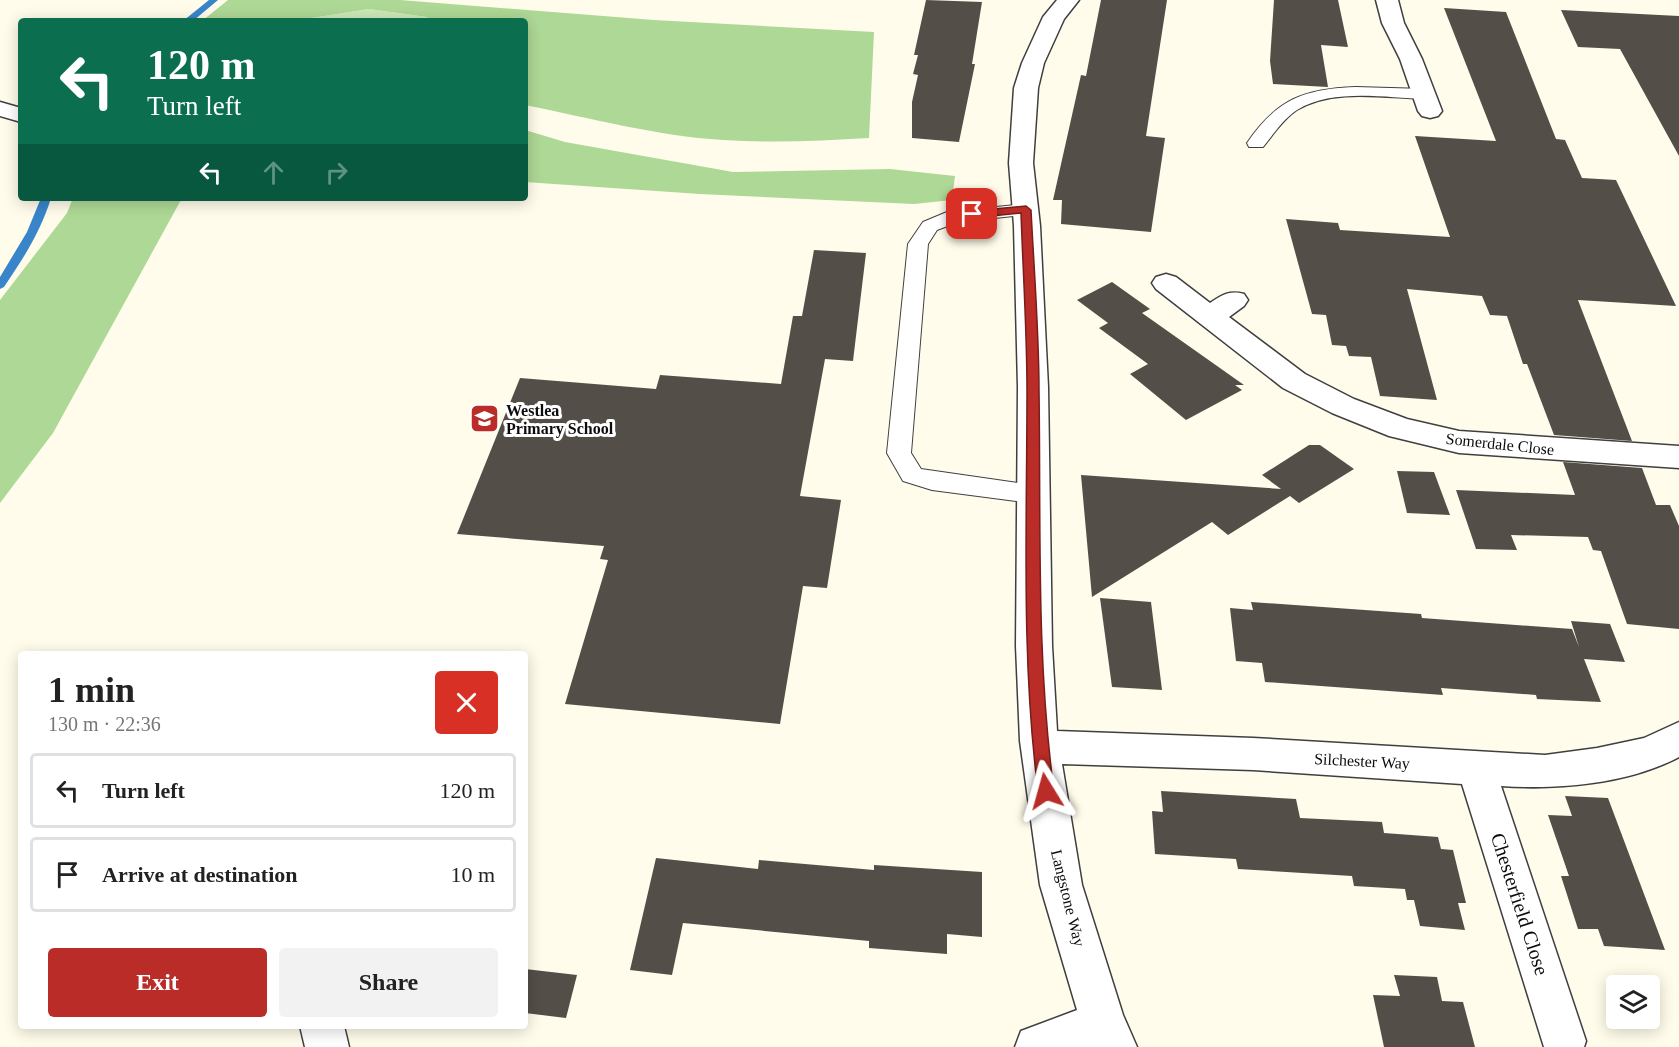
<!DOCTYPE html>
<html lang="en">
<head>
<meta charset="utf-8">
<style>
  body { margin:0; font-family:Georgia,serif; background:#f2f2f2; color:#222; height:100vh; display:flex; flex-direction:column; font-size:22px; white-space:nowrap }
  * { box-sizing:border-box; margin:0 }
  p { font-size:20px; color:#767676 }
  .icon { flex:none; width:33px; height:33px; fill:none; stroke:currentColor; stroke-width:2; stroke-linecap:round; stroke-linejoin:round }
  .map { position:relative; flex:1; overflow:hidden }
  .panel { position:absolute; left:18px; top:651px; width:510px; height:378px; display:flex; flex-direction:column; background:#fff; border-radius:6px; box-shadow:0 3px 15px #0003 }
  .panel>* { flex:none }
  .top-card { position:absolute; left:18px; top:18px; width:510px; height:183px; border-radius:6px; box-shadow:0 3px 15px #0003; background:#0b6e4f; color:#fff; overflow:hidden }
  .fabs { position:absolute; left:1606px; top:975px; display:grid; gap:12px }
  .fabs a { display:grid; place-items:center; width:54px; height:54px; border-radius:6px; background:#fff; box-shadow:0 3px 15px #0003; font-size:30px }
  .pin { position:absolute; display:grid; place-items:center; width:51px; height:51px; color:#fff; margin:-26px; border-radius:12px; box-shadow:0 3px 9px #0006 }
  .me { position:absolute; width:66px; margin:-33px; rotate:352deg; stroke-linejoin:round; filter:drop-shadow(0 0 4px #0008) }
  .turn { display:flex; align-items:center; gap:21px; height:126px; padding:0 30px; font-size:27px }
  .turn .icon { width:78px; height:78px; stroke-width:2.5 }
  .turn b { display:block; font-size:42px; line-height:51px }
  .lanes { display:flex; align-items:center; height:57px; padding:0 30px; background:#0003; justify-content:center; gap:30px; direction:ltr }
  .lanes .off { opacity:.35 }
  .round { display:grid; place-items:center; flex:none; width:63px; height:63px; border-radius:6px; background:#f2f2f2 }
  .overview { display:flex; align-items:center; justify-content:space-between; height:102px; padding:0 30px }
  h1 { font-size:36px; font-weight:600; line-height:45px }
  .action { display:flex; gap:12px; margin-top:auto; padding:12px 30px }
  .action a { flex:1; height:69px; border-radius:6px; background:#b92c27; color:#fff; font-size:24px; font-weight:600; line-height:69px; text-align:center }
  .action a+a { background:#f2f2f2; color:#222 }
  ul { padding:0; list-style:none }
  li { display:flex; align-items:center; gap:18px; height:75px; margin:0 12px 9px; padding:0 18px; border:3px solid #e0e0e0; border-radius:6px }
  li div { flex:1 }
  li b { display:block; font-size:22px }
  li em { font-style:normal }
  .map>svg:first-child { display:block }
  .green { fill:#cce8b6 }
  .forest { fill:#aed895 }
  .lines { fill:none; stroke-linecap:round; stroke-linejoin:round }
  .stream { fill:#3985ca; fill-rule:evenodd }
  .building { fill:#544e48 }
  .service-casing { stroke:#3f3f3f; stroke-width:2 }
  .minor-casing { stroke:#3f3f3f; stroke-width:3 }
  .service { fill:#fff; fill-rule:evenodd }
  .minor { fill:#fff; fill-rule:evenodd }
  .route { fill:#b92c27; stroke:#781d19; stroke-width:1.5 }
  .labels { text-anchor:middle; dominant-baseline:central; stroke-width:6; stroke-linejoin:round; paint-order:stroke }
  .poi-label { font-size:16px; font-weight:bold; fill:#0c0c0c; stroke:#fff; text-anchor:start }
  .street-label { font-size:16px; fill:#0c0c0c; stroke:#fff }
  .near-street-label { font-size:20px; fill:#0c0c0c; stroke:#fff }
</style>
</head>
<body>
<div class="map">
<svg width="1679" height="1047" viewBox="0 0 1679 1047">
  <rect width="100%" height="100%" fill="#fffceb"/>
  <polygon class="green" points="369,9 427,17 431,21 293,21"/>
  <g class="forest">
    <path d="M228,0H400L654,20L874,32L869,138C820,141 772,143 723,140C657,136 590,118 525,105V21H431L427,17L369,9L293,21H202Z"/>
    <polygon points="525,130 565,142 733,172 890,169 955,176 952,200 914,204 700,194 525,182"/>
    <polygon points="73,198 182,198 53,433 0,503 0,300 67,213"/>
  </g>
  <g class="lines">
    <g class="stream">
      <polygon points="209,0 218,0 193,21 183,21"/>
      <path d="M41,198H51C41,231 23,259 4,287L0,289V277L27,232Z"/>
    </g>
  </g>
  <g class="building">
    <polygon points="926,0 982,2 972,64 975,64 959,142 912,138 912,102 918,75 913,74 918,55 914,55"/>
    <polygon points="1101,0 1167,0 1146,136 1165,138 1151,232 1061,224 1062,200 1053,200 1081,75 1086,76"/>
    <polygon points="1274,0 1338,0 1348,47 1321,45 1328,87 1273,84 1270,61"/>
    <polygon points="1444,8 1506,12 1556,139 1565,140 1582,178 1616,180 1676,306 1578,300 1632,441 1554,435 1527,364 1523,364 1507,316 1490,315 1482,296 1407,289 1437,400 1380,396 1371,357 1349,356 1346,346 1332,345 1326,315 1312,314 1286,219 1338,223 1340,230 1450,237 1415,136 1496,141"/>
    <polygon points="1561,10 1679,16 1679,156 1620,49 1578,47"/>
    <polygon points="814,250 866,253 853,361 825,359 800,496 841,500 827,588 803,586 780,724 565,704 608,560 600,559 604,546 457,534 520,378 656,389 660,375 781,384 793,316 802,316"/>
    <polygon points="1112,282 1150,309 1142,313 1244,385 1235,385 1242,390 1186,420 1130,374 1148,364 1099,328 1108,323 1077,300"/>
    <polygon points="1309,445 1320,445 1354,469 1299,503 1290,496 1228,535 1212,522 1092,597 1081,475 1281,489 1262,475"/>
    <polygon points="1563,462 1642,468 1656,505 1670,505 1679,526 1679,629 1627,624 1601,551 1593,550 1588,537 1511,535 1517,550 1476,549 1456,490 1575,495"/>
    <polygon points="1397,471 1434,472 1450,515 1407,513"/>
    <polygon points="1100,598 1151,602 1162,690 1112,687"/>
    <polygon points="1251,602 1421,614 1422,618 1572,629 1579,647 1571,621 1610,624 1625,662 1584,659 1601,702 1537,699 1536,695 1441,688 1443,695 1265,682 1262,663 1236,661 1230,608 1253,610"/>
    <polygon points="1161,791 1296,799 1300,818 1382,822 1384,833 1438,837 1441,849 1453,850 1466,903 1458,903 1465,930 1420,926 1414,900 1407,900 1405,889 1354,886 1352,876 1238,869 1236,859 1155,854 1152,811 1163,812"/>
    <polygon points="1565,796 1608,798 1665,950 1604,946 1598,929 1578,929 1561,876 1569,876 1548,815 1572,816"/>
    <polygon points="656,858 758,869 759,860 874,870 874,865 982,872 982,937 947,934 947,954 869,948 869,941 683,923 672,975 630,970"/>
    <polygon points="525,969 577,975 566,1018 525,1013"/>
    <polygon points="1394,975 1437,977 1442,1001 1463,1002 1475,1047 1384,1047 1373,995 1400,996"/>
  </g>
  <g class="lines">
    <defs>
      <g id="service">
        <path d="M1356,87L1425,89L1431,90L1434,94L1431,98L1425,99C1385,98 1333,88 1297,110C1283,119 1273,135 1263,147H1249L1247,143C1277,99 1304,89 1356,87Z"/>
        <polygon points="1026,204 1033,206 1036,210 1033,214 958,222 937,230 928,244 911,453 921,469 1032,485 1041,488 1044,494 1041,500 1032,503 932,490 903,481 887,453 908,244 923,222 947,212"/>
      </g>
      <g id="minor">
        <path d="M1057,0H1079L1064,19L1044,63L1038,88L1033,163L1040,226L1048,387L1052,646L1057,731L1253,738L1545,755L1597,748L1644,738L1679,722V757C1628,784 1558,790 1501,786L1586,1041L1584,1047H1544L1462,784L1253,770L1062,764L1082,885L1123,1015L1137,1047H1015L1021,1031L1077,1010L1040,885L1020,741L1016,646L1018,387L1014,226L1009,163L1014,88L1022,63L1043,17Z"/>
        <polygon points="1376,0 1398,0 1404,23 1422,59 1442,111 1438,116 1430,118 1422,116 1418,111 1400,59 1382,23"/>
        <polygon points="0,102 21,108 21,122 0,116"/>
        <path d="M1166,274L1176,277L1210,303C1222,295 1229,290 1244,294L1248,300L1244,306L1229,317L1305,374L1354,399L1407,419L1459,431L1679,446V468L1459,453L1389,436L1332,413L1283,388L1156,289L1152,283L1156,277Z"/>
        <polygon points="300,1026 344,1026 349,1047 305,1047"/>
      </g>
    </defs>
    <use href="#service" class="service-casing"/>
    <use href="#minor" class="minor-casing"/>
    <use href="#service" class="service"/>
    <use href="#minor" class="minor"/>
  </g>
  <path class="route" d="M1026,206L1031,210C1034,270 1039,331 1039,391C1041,524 1036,658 1054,791L1052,796L1046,798L1040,796L1038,791C1021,658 1027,524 1027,391C1027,332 1023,272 1021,213L972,218L967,214L972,211Z"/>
  <defs>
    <symbol id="school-square" viewBox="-11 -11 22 22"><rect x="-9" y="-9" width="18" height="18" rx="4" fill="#b92c27" stroke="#fff"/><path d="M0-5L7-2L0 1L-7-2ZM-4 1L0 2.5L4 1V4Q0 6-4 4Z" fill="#fff"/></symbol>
  </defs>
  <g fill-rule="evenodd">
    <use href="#school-square" x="468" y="402" width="33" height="33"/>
  </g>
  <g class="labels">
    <g class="poi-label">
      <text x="506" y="410">Westlea<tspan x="506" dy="18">Primary School</tspan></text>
    </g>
    <g class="street-label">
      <text transform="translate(1500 444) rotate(6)">Somerdale Close</text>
      <text transform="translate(1362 761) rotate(3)">Silchester Way</text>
      <text transform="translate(1068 898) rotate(76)">Langstone Way</text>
    </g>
    <g class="near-street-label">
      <text transform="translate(1520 904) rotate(72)">Chesterfield Close</text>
    </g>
  </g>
</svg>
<div class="fabs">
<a><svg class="icon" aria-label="layers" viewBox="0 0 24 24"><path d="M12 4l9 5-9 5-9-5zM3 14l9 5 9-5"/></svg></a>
</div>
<div class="pin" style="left:972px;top:214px;background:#d93025"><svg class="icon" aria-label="arrive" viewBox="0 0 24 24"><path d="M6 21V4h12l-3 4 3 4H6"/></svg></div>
<svg class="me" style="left:1046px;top:791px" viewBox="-20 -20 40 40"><path d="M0-17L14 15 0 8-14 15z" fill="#b92c27" stroke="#fff" stroke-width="4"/></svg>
<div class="top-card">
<div class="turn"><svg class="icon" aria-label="left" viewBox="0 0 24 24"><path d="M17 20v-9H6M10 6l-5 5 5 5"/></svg><div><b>120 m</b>Turn left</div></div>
<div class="lanes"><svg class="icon" aria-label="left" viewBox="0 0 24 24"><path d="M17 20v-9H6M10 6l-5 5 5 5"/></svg><svg class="icon off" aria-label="ahead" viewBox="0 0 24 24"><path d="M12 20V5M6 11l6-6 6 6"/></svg><svg class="icon off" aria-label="right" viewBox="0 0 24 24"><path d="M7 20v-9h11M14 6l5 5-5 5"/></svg></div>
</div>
<section class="panel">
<div class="overview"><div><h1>1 min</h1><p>130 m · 22:36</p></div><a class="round" style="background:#d93025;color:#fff"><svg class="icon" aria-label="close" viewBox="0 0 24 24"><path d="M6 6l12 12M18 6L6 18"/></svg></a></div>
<ul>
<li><svg class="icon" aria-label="left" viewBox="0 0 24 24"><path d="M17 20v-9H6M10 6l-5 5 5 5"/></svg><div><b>Turn left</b></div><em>120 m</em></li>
<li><svg class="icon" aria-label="arrive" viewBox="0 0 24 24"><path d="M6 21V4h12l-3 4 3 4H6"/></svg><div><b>Arrive at destination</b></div><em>10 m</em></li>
</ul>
<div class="action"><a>Exit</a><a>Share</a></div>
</section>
</div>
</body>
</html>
